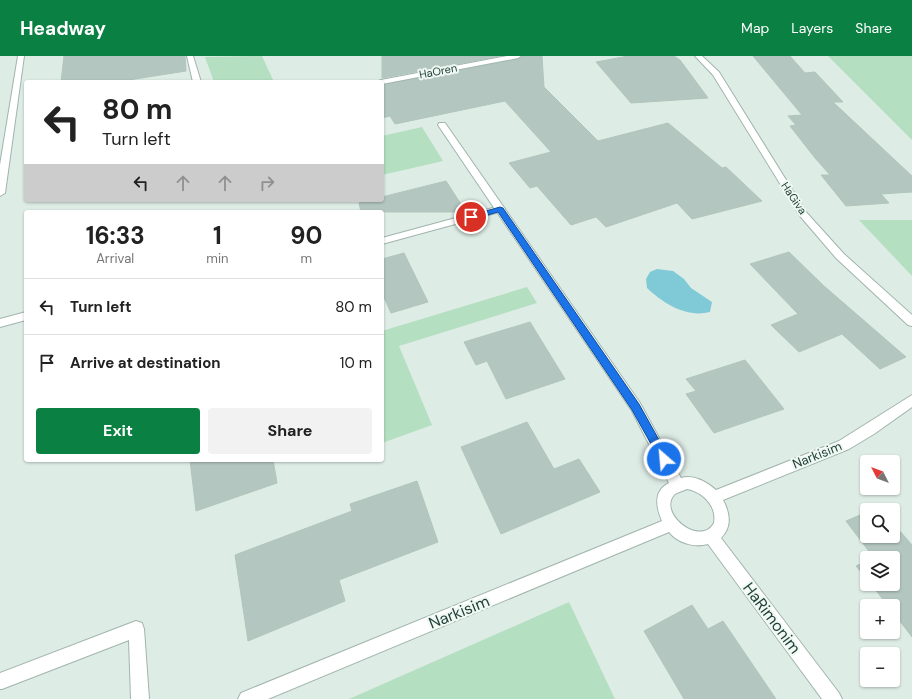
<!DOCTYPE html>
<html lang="en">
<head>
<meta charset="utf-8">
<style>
  body { margin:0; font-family:"DM Sans",sans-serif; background:#f2f2f2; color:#222; height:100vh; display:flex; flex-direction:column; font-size:15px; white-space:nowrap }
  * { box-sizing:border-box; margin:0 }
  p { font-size:13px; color:#767676 }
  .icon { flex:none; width:22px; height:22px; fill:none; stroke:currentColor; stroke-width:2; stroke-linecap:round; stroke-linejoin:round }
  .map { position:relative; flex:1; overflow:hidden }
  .side { position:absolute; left:24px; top:154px; width:360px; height:252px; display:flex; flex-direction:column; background:#fff; border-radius:4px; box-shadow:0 1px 3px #0004 }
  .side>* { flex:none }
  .guide { position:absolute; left:24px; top:24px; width:360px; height:122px; border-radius:4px; box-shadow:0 1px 3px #0004; background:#fff; color:#222; overflow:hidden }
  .needle { width:26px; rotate:312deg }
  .tools { position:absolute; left:860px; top:399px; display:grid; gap:8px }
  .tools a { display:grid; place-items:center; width:40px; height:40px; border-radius:4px; background:#fff; box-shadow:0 1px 3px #0004; font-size:20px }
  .pin { position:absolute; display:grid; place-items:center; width:34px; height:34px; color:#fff; margin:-17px; border:2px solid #fff; border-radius:50%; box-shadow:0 1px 4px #0007 }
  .me { position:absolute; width:44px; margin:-22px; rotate:333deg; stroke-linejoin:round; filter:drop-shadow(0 0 3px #0008) }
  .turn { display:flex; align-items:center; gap:14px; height:84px; padding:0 12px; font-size:18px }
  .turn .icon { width:52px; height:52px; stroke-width:2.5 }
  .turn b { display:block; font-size:28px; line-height:34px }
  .lanes { display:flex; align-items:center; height:38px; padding:0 12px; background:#0003; justify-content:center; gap:20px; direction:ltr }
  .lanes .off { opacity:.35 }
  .eta { display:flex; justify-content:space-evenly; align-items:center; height:68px; text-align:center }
  .eta b { font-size:24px; font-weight:700; line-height:28px }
  .cta { display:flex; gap:8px; margin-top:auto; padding:8px 12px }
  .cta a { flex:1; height:46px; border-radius:4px; background:#0b8043; color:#fff; font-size:16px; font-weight:700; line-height:46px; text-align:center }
  .cta a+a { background:#f2f2f2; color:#222 }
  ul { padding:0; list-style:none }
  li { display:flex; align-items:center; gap:12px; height:56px; padding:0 12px; border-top:1px solid #e0e0e0 }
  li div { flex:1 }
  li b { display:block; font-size:15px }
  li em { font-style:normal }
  header { display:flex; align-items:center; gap:24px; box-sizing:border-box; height:56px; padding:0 20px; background:#0b8043; color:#fff }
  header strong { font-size:19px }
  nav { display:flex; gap:22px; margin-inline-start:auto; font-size:14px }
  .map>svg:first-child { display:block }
  .green { fill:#b4dfc0 }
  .water { fill:#80c9d7 }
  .building { fill:#b3c6bf; stroke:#b0c6bd }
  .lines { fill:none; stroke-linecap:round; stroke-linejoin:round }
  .service-casing { stroke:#a1b4ad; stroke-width:2 }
  .minor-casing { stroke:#a1b4ad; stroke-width:2 }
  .tertiary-casing { stroke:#a1b4ad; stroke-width:2 }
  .service { fill:#fff; fill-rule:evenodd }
  .minor { fill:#fff; fill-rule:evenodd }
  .tertiary { fill:#fff; fill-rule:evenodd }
  .route { fill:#1a73e8; stroke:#114b97 }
  .labels { text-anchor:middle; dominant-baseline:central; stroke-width:4; stroke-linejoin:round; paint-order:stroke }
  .far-street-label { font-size:11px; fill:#1e3d35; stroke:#eff8f3 }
  .street-label { font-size:13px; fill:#1e3d35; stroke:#eff8f3 }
  .near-street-label { font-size:16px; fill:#1e3d35; stroke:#eff8f3 }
</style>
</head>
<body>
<header>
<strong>Headway</strong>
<nav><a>Map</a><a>Layers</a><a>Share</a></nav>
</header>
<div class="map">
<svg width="912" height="643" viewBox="0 0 912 643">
  <rect width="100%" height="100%" fill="#deece6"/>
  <g class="green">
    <polygon points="262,0 274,26 214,26 205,1"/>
    <polygon points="828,0 912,0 912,84"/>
    <polygon points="422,71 443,105 382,119 382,80"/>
    <polygon points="859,164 912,164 912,220"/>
    <polygon points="527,231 537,247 399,290 432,369 382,387 382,275"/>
    <polygon points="569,546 615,643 349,643"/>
  </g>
  <path class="water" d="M657,213L673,215L684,223L691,232L712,246L710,256C687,262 664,248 647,232L646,223L650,216Z"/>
  <g class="building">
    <polygon points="64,0 185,0 186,15 116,26 61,26"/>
    <polygon points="382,0 499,0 382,22"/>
    <polygon points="522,0 542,0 544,31 598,85 668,67 722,112 726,111 762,145 692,163 677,147 606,171 596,161 571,169 537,130 530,132 509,107 551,96 505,45 395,68 390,60 382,62 382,29 518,3"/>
    <polygon points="628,0 674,0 680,4 708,42 631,47 596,6"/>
    <polygon points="753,0 790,0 805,17 815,16 843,46 833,46 912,120 912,136 881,138 889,147 846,150 821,119 830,119 815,102 790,70 796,69 788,60 802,59"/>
    <polygon points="446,125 466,156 361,156 359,147 370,144 382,144 382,141"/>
    <polygon points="789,196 824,230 906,301 880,313 842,278 799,296 771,269 798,258 750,208"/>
    <polygon points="404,197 428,246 391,257 382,237 382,203"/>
    <polygon points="530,266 565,323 506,343 487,305 476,309 464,286"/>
    <polygon points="745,304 784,353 714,377 686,338 696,335 686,323"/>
    <polygon points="527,366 554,413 579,403 600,436 501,478 461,391"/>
    <polygon points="190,404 273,404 277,427 196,455"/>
    <polygon points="417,425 438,486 339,524 345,545 248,585 235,499 352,455 350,448"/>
    <polygon points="867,456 867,480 893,480 893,467 912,489 912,581 893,556 893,550 888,550 871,528 893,528 893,502 874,502 846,465"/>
    <polygon points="867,505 867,523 856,510"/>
    <polygon points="692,549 708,573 723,565 776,643 684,643 644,575"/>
  </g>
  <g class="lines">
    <defs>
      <g id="service">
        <polygon points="500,150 505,153 503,155 382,188 382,182"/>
        <polygon points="26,256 26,264 0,271 0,263"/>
        <polygon points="136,565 142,567 144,573 149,643 131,643 129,584 2,633 0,633 0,617"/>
      </g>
      <g id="minor">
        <polygon points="187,0 193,0 201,26 193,26"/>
        <polygon points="507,0 521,0 518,2 382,28 382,26 377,26 381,24"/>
        <polygon points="695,0 702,0 719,16 806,156 844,198 912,259 912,270 908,269 836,202 800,160 713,19"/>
        <path d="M439,67H445L640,347L681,422C693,418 707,426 716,434L839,385L912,339V351L874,378L849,393L723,444C730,457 732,471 721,482L839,637L842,643H822L708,488C694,492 678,487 669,476L268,643H238L241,637L662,465C656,451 653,435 669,427L632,355L438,69ZM687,433C703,436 717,450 714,467C700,492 656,456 675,438C678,436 683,435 687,433Z"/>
      </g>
      <polygon id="tertiary" points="18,0 24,0 5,137 0,140 0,109"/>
    </defs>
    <use href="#service" class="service-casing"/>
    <use href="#minor" class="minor-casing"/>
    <use href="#tertiary" class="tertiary-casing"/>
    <use href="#service" class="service"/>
    <use href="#minor" class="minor"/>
    <use href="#tertiary" class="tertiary"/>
  </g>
  <polygon class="route" points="500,151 503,152 639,348 668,400 670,403 668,406 664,408 661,406 632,354 498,156 471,164 467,161 468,160"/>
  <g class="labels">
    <g class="far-street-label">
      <text transform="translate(438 15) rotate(-11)">HaOren</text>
      <text transform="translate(794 142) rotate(56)">HaGiva</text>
    </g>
    <g class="street-label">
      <text transform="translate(817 399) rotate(-22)">Narkisim</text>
    </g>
    <g class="near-street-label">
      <text transform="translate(459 556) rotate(-22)">Narkisim</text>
      <text transform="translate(772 562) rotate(53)">HaRimonim</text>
    </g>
  </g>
</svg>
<div class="tools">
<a><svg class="needle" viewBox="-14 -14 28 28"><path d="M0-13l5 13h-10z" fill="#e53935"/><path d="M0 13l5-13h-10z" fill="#767676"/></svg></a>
<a><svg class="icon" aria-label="search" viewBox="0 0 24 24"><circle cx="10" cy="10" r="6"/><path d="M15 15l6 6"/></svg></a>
<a><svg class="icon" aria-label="layers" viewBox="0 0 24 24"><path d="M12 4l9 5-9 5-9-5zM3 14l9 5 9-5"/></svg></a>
<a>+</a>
<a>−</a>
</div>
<div class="pin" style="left:471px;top:161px;background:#d93025"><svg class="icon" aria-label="arrive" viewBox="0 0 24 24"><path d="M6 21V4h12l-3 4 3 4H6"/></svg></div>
<svg class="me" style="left:664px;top:403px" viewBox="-20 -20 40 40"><circle r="17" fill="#1a73e8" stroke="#fff" stroke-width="3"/><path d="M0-11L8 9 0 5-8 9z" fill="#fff"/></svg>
<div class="guide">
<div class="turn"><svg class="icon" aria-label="left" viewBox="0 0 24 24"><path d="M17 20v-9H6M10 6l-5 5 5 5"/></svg><div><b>80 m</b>Turn left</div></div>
<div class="lanes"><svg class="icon" aria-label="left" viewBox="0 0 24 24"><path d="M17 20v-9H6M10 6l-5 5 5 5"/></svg><svg class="icon off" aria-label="ahead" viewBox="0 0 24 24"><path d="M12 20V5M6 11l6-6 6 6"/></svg><svg class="icon off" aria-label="ahead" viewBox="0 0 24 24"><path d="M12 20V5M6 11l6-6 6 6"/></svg><svg class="icon off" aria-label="right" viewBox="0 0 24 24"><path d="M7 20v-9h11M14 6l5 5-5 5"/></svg></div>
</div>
<section class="side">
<div class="eta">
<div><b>16:33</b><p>Arrival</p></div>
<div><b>1</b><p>min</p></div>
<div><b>90</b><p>m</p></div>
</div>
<ul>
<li><svg class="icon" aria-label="left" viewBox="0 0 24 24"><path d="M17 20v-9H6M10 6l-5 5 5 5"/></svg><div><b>Turn left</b></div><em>80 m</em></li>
<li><svg class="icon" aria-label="arrive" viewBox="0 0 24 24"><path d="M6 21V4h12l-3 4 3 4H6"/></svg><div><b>Arrive at destination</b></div><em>10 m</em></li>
</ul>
<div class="cta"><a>Exit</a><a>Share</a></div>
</section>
</div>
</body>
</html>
